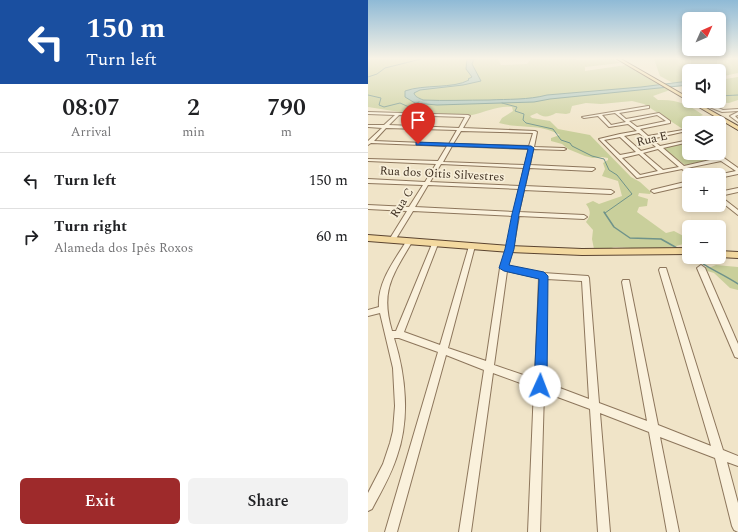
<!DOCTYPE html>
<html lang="en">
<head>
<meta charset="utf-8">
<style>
  body { margin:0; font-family:Spectral,serif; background:#f2f2f2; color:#202124; height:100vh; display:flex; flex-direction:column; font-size:15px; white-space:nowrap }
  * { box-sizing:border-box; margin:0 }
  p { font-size:13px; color:#757577 }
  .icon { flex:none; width:22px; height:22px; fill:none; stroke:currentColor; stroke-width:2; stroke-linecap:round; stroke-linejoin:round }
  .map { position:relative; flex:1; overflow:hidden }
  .details { display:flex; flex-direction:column; background:#fff; width:368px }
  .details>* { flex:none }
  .top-card { background:#1a4fa0; color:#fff; overflow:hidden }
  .needle { width:26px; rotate:45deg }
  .tools { position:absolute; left:314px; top:12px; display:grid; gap:8px }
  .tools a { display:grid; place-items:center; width:44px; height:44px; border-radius:6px; background:#fff; box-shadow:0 2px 6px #0003; font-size:20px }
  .pin { position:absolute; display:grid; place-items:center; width:34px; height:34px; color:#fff; margin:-41px -17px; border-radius:50% 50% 50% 0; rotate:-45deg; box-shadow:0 0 4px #0007 }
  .pin .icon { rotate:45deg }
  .me { position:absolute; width:44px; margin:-22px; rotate:2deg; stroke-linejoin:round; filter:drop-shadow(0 0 3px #0008) }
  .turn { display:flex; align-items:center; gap:14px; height:84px; padding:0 20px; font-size:18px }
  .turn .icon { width:52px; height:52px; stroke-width:2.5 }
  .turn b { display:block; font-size:28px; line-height:34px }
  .eta { display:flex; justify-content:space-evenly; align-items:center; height:68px; text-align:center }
  .eta b { font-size:24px; font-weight:600; line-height:28px }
  .action { display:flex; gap:8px; margin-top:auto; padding:8px 20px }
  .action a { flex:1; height:46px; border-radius:6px; background:#9e2a2b; color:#fff; font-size:16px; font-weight:600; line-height:46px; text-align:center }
  .action a+a { background:#f2f2f2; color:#202124 }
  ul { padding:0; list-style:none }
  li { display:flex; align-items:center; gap:12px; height:56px; padding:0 20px; border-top:1px solid #e0e0e0 }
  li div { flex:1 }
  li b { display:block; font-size:15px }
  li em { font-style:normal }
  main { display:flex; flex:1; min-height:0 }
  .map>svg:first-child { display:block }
  .green { fill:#c9cf9b }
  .water { fill:#a9c4bc; stroke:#6f938a }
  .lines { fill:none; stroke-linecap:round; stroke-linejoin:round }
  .stream-far1 { stroke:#6f938a; stroke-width:1 }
  .stream { stroke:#6f938a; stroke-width:1.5 }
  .minor-casing { stroke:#8d765c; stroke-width:2 }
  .major-casing { stroke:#5b4430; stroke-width:2 }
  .minor { fill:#faf1dc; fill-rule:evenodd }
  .major { fill:#f3d9a0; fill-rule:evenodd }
  .route { fill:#1a73e8; stroke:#114b97 }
  .labels { text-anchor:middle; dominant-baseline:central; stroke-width:3.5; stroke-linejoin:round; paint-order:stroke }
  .far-street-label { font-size:12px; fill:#3d2e20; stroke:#f7eed8 }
</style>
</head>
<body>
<main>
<section class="details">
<div class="top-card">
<div class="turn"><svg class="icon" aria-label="left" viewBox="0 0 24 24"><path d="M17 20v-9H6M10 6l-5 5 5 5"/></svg><div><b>150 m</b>Turn left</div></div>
</div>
<div class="eta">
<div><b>08:07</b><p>Arrival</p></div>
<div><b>2</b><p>min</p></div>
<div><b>790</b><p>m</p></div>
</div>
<ul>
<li><svg class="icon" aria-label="left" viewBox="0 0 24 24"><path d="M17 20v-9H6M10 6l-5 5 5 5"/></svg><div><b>Turn left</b></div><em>150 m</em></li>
<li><svg class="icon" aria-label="right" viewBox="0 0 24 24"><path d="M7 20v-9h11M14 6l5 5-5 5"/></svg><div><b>Turn right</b><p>Alameda dos Ipês Roxos</p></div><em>60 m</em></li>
</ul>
<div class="action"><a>Exit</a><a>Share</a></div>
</section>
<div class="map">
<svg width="370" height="532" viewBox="0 0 370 532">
  <rect width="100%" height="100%" fill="#f0e4c8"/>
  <g class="green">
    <path d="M0,59H130L133,65L159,64L163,59H207L209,60L245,59L252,63L217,67V71L258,65L302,90L285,96L290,100C309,99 320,104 335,115L317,121L318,124L321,126V133L276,104L264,101L233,104L218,103L204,106L202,113L198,114L188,113C181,117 175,118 169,113L162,116L164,118L182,121L190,129L222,135L263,177L272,182L283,192L282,194L271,193L270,196L280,199L279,206L271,207L269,212L298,233L306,231L321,239V241C303,252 269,248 248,247C244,247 242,249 239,249C235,250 230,249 226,249L224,239L225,230L218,222C223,215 223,211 218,204L225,201L231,204L254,196L250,181L234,176L237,169L235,163L240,160V158L234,157L225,158L217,156L200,149L194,144L183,141V138L192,135C171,123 153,129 131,123L134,118L145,111L144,107C131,105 117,112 104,115C95,117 65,115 57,112L56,110L59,107L53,109L52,113L32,112L0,107Z"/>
    <polygon points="286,59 370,59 370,73 351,77 351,71 321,71 321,81 305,83 292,76"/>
    <polygon points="370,77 370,100 361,103 340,101 351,101 351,80"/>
    <polygon points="321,143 321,153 335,153 343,159 317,165 295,148"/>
    <polygon points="348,265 370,267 370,290 362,288 346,273 336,270 335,267 343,267"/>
  </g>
  <path class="water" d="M99,59H106L104,64L113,81L95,85L52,90L46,93C47,97 51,98 55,100C77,101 99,100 121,100C140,99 160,100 179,95L273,87L321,81V85L182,99L166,102L69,105L47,103L37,97V91C56,84 85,89 101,80L100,79L104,77L98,69Z"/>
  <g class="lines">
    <g class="stream-far1">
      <polyline points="0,77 9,74 17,68 53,59"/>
      <polyline points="0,95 13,98 11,105 16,107 32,103 41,107 51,102"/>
      <polyline points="351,96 370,95"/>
      <polyline points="134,103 149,107 147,111 156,114 155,120 158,123 185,129 193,140 202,143 204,146 224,156 236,159 241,170 249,175 264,194 237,213"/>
    </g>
    <g class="stream">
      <polyline points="236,212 246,227 262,238 293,239 309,248"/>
      <path d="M325,257C339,268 355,274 370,284"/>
    </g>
    <defs>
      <g id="minor">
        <polygon points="339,104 341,104 355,110 370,109 370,111 354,112 339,106"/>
        <path d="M280,106H281V108L251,113L258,119L291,113L302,121V123L272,129L280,136L315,130L321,133V136L314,132L283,139L292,146L321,140V142L295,148L316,166L342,160L334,153H339L347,159L356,158L370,168V174L351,178V175H349L368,171L353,161L319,168L327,175H321L314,169L269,178L231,139L252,134L269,131L260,124L241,127L230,116L216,118L214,117ZM247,113L258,122L243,125L234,115ZM289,115L298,121L269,127L261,121ZM271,133L288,147L273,151L256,136ZM252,137L268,152L252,155L236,140ZM290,149L311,167L295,170L275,153ZM271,154L290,171L272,175L254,158Z"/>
        <path d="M0,112L100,115L102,116L95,128L167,131L169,132L166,147L196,148L198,149L196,150L165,149L162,165L226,168L227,169L224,171L161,168L157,186L243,190L246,192L243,194L156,190L151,212L216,215L219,217L216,219L151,216L145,249L140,266L175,273L220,276L221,278L231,403L279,421L254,282L255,280H261L290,425L343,446L291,270L292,268H298L355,450L370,456V466L359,462L370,503V532L366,530L364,526L347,458L292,437L311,532H299L281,432L232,413L242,532H230L222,409L176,392L172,532H160L166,388L125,373L103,532H91L116,370L78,355L29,532H17L70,352L31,338H26C38,376 42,419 29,456C23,475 13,492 4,509L0,511V493L15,464L22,443L25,431L27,406L25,368L12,313L0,316V310L11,307C9,282 27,260 39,240H43L44,242C24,276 12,291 24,331H28L64,244L65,242H69L70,244L36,332L72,345L101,246L102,244H106L107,246L80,348L118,361L132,268L139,249L145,216L45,211L26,242H22L21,240L39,211L0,209V205L41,207L55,185L0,183V179L57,182L68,164L0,161V159L70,161L79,146L3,143L0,145V141L14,128L0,127V125H16L27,115L0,114ZM31,115L97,117L91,128L21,125ZM18,128L89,130L81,144L6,141ZM93,131L165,133L161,146L85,144ZM84,146L161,149L157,165L75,162ZM73,164L156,168L152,186L62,182ZM60,185L151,189L146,212L47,207ZM139,271L171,278L167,379L126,365ZM179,279L214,281L221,399L176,382Z"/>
        <polygon points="370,112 370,115 367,116 370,119 370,122 362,116"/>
        <polygon points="321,181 321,185 286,193 283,191 284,190"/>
        <polygon points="370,188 370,192 352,196 370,210 370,215 351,200 351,192"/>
        <polygon points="333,265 337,268 370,344 370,358 367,357 329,268"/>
      </g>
      <g id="major">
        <polygon points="249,59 253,59 321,98 321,101 326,101 370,126 370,130"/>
        <polygon points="0,235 142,246 214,249 321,248 321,254 214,255 142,252 0,241"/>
        <polygon points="351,251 370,252 370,258 351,257"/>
      </g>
    </defs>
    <use href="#minor" class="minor-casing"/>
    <use href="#major" class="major-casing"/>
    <use href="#minor" class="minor"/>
    <use href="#major" class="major"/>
  </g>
  <linearGradient id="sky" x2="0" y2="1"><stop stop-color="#8fbad6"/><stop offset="0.44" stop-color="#f8f3e6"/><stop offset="1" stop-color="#f8f3e6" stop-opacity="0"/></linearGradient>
  <rect width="370" height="133" fill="url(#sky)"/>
  <polygon class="route" points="48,142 163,146 166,148 151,214 146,249 141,265 176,272 180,276 179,386 177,390 172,392 168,390 166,386 171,279 136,271 131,268 137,249 144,214 160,149 50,145 48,145"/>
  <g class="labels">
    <g class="far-street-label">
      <text transform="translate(284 139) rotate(-13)">Rua E</text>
      <text transform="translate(74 174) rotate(3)">Rua dos Oitis Silvestres</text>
      <text transform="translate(34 203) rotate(-58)">Rua C</text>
    </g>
  </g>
</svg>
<div class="tools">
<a><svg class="needle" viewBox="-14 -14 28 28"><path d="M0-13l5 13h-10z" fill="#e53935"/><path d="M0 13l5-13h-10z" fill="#757577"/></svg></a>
<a><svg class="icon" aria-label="sound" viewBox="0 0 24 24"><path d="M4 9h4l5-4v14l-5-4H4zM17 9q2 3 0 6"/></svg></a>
<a><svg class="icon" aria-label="layers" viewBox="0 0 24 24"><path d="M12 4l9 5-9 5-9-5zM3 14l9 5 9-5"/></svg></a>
<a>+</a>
<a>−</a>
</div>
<div class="pin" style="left:50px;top:144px;background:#d93025"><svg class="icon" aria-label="arrive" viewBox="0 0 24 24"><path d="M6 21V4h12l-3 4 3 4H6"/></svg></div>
<svg class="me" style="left:172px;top:386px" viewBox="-20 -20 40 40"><circle r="19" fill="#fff"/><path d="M0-13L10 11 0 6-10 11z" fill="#1a73e8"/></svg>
</div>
</main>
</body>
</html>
